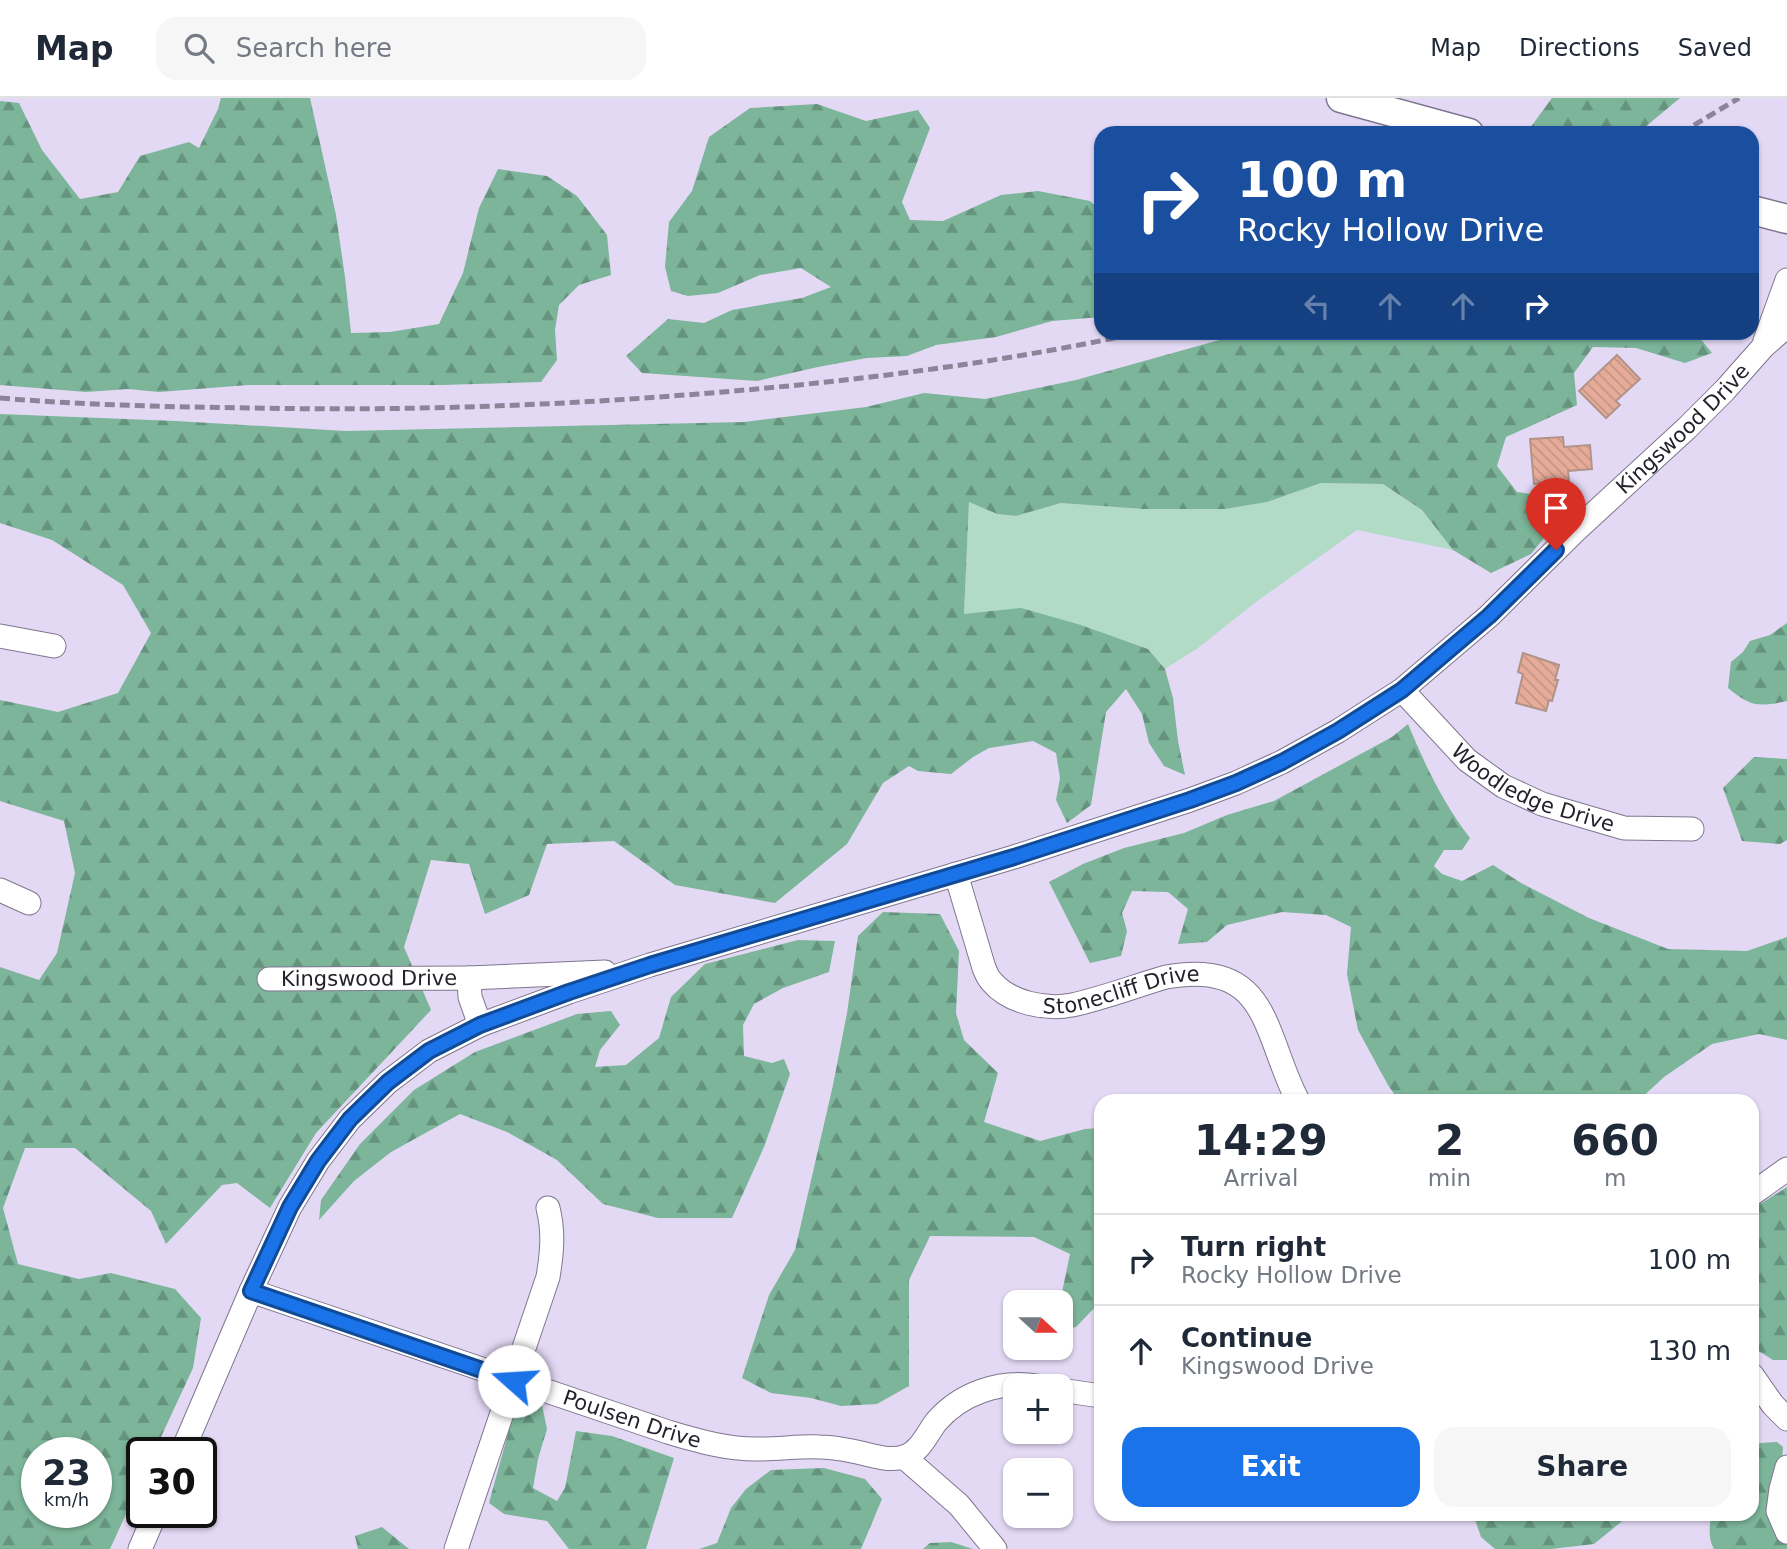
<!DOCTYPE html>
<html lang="en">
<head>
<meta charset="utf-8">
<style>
  body { margin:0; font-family:"DejaVu Sans",sans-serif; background:#f6f6f7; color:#1f2937; height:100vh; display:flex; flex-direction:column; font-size:26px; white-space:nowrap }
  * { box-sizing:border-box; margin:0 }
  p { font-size:23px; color:#747a83 }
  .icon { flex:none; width:38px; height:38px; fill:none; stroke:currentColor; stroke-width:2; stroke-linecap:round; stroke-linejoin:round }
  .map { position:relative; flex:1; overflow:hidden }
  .panel { position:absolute; left:1094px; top:996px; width:665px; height:427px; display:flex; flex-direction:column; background:#fff; border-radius:21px; box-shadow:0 2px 5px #0004 }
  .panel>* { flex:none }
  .banner { position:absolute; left:1094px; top:28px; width:665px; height:214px; border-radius:21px; box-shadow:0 2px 5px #0004; background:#1a4fa0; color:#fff; overflow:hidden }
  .needle { width:46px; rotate:111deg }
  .tools { position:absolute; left:1003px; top:1192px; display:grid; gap:14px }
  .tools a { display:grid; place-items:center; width:70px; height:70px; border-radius:14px; background:#fff; box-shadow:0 2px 5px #0004; font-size:35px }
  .speed { position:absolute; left:21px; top:1339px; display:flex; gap:14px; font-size:35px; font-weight:700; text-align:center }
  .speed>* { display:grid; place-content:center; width:91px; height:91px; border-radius:50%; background:#fff; box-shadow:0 2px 5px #0004; line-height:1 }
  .speed small { font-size:18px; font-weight:400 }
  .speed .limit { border:4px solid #111; border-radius:10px; background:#fff; color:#111 }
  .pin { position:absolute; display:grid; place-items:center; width:60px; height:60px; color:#fff; margin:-72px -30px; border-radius:50% 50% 50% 0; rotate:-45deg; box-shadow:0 0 7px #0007 }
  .pin .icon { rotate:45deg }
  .me { position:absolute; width:77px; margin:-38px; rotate:289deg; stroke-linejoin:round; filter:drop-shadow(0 0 5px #0008) }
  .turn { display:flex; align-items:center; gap:24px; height:147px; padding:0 28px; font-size:32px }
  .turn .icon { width:91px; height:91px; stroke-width:2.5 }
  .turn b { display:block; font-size:49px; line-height:60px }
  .lanes { display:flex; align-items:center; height:66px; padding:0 28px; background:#0003; justify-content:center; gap:35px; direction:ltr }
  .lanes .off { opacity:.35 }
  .eta { display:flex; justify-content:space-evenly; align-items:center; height:119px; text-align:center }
  .eta b { font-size:42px; font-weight:700; line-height:49px }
  .primary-button { display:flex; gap:14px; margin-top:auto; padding:14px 28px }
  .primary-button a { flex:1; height:80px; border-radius:21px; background:#1a73e8; color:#fff; font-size:28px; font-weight:700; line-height:80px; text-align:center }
  .primary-button a+a { background:#f6f6f7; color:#1f2937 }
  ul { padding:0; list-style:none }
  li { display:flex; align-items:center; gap:21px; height:91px; padding:0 28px; border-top:2px solid #e0e1e3 }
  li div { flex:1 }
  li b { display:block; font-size:26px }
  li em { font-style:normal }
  header { display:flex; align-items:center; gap:42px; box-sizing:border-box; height:98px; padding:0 35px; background:#fff; border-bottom:2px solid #e0e1e3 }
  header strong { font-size:33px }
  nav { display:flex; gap:38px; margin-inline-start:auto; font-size:24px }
  .search { width:490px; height:63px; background:#f6f6f7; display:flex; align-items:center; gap:18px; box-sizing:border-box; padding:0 24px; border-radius:21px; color:#747a83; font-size:26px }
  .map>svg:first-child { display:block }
  .grass { fill:#b2dbc5 }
  .forest { fill:url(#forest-firs); fill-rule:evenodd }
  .building { fill:url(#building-back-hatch); stroke:#b19389; stroke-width:2 }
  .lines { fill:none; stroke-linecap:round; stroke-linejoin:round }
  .minor-casing { stroke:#7f768f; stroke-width:25 }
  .major-casing { stroke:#7f768f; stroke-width:31 }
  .minor { stroke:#fff; stroke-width:23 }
  .major { stroke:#fff; stroke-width:28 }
  .rail { stroke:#8c8599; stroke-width:5; stroke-dasharray:10 5; stroke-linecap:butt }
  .route-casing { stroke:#114b97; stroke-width:18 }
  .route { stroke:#1a73e8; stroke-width:12 }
  .labels { text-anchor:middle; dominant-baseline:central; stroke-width:5; stroke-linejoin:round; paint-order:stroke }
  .street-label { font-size:21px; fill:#25212b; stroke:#e3d9f5 }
</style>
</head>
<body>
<header>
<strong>Map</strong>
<div class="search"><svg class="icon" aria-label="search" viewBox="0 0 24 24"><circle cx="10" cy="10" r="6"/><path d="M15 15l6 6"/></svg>Search here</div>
<nav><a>Map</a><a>Directions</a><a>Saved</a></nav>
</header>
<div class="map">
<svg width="1787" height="1451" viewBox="0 0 1787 1451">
  <defs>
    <pattern id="forest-firs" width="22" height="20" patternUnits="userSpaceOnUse" patternTransform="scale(1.75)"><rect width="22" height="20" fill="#7cb599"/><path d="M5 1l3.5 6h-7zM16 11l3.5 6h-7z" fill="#65937d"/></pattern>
    <pattern id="building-back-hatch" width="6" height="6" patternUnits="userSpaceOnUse" patternTransform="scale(1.75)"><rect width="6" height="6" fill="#e6ac99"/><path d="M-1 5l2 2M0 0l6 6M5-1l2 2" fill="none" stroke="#c59484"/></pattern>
  </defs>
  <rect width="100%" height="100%" fill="#e3d9f5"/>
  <polygon class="grass" points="1321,385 1383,386 1422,412 1453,452 1357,432 1256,504 1198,550 1165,571 1148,551 1081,527 964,516 969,404 997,416 1016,418 1061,405 1143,411 1225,411 1267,404"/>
  <g class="forest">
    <polygon points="221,0 310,0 336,117 345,179 351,235 390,234 439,226 463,175 479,110 498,71 547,78 577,98 607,137 611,177 579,187 559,207 555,232 557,262 541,284 442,287 248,287 159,294 128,291 86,294 0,287 0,3 19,5 42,52 80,101 118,94 140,58 189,44 199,50 218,11"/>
    <polygon points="1552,0 1680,0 1638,35 1545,35 1530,30"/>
    <polygon points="817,6 866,23 918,12 930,30 902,104 910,122 943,123 1001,97 1038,93 1090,103 1101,113 1101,219 1052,223 996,239 936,247 907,258 867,260 818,269 757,283 642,275 626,258 668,221 704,225 732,212 802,200 831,189 801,170 760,177 718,195 688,198 671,193 665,169 669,124 692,93 709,39 750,10"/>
    <path d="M1248,234H1695L1712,255L1685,265L1636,250L1593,249L1574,275L1577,307L1506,339L1497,368L1517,394L1545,398L1571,407L1531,456L1491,475L1453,452L1422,412L1383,386L1321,385L1267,404L1225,411H1143L1061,405L1016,418L997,416L969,404L964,516L1021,510L1081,527L1148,551L1165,571L1173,600L1178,643L1185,677L1164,668L1149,645L1142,616L1126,591L1106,614L1091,707L1067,725L1056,702L1060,680L1056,655L1033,643L989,650L973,659L951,676L918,673L909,668L883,685L847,746L775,805L675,787L614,743L547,746L529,797L485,816L469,766L431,762L404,849L431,912L316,1035L270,1110L237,1085L222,1087L166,1146L151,1113L75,1050H25L3,1110L18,1166L79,1181L111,1175L175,1191L201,1220L193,1270L154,1354H142V1381L110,1451H0V869L39,882L57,855L75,775L64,723L0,703V602L58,614L118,595L151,535L123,487L52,442L0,425V316L176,323L346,333L744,324L866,309L924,295L985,301L1076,282ZM37,1354H96V1414H37Z"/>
    <path d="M1787,525V603C1758,609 1751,609 1728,590L1731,564L1743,554L1750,543L1770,537Z"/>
    <path d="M1408,626C1425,667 1443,705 1470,740L1462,752H1444L1434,768L1442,776L1462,783L1493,767L1521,785L1589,820L1668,851L1747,853L1787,839V942L1759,936L1712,946L1664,979L1638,1003H1399L1388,987L1358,932L1347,876L1351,829L1326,817L1282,814L1227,827L1207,844L1178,846L1188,811L1168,794L1132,793L1122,815L1127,833L1121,858L1090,865L1049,784L1083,766L1124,750L1184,735L1227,717L1274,703L1392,639Z"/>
    <polygon points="1754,659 1787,661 1787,742 1780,746 1742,743 1723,690"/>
    <polygon points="883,814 940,816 959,853 956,915 964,942 998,975 984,1024 1040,1043 1085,1031 1101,1030 1101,1203 1076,1229 1061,1233 1060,1204 1070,1156 1034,1139 930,1138 909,1182 909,1288 877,1306 841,1308 811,1300 771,1295 742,1280 769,1197 795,1152 833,987 847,915 858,838"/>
    <polygon points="798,842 835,843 829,874 783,890 754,906 743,927 744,958 772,965 784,961 790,976 764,1049 732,1120 658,1120 603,1106 557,1062 507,1034 460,1016 391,1054 354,1083 319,1122 321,1102 360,1046 414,992 475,954 577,916 611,913 620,927 600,952 595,969 626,967 659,940 671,899 705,866"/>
    <polygon points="1787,1089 1787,1262 1773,1262 1752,1249 1752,1111"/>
    <polygon points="528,1306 542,1307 547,1331 538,1361 533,1390 557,1403 565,1390 576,1333 612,1338 674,1360 646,1451 569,1451 547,1423 504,1416 489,1405 512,1321"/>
    <path d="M1777,1344L1783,1349C1782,1363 1782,1375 1771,1384L1787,1386V1451H1714C1708,1441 1709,1426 1712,1416H1752V1350L1760,1345Z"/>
    <polygon points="824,1370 865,1381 882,1401 861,1451 699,1451 717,1445 731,1410 746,1391 771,1372"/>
    <polygon points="1473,1416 1631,1416 1594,1446 1551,1451 1495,1451 1481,1439"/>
    <polygon points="382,1429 409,1451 358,1451 355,1438"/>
    <polygon points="951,1444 973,1451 923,1451 930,1445"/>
  </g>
  <g class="building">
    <polygon points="1617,257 1640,281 1616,303 1620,307 1606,320 1579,293"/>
    <polygon points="1563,339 1564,349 1590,347 1592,371 1568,373 1569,383 1534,386 1530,341"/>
    <polygon points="1523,555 1559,567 1555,582 1558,582 1552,603 1549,602 1546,613 1516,605 1523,576 1518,574"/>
  </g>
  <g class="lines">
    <defs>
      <g id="minor">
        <polyline points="1765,243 1787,182"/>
        <polyline points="0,538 54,548"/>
        <path id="s1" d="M1402,592L1467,662L1503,688L1542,706L1624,730L1692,731"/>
        <path id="s2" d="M956,776L984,870C986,875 989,881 992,884C1010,905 1046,912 1072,907C1104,900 1135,888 1166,879C1270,860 1263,936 1298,1003"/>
        <polyline points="0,792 29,805"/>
        <polyline points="469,880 605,874"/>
        <path id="s3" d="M269,881L469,880L470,899L480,927L569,894L650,867L1014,759L1190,702L1236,685L1282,664L1338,633L1402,592L1489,518L1575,433L1687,330L1725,292L1763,249L1781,233L1787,224"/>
        <polyline points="1752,1096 1787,1071"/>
        <path id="s4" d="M251,1193L668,1334C698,1343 729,1352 761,1351C781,1351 801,1348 820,1349C831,1349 842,1351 852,1353C868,1356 887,1364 904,1359C920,1354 927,1336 936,1324C961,1295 1000,1282 1037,1288"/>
        <polyline points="1752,1277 1773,1307 1787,1321"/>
        <polyline points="1060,1292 1101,1298"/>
        <polyline points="182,1354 251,1193 290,1109 318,1063 350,1021 388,984 429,953 480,927"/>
        <polyline points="904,1359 959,1407 995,1451"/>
        <polyline points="1787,1369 1781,1391 1778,1413 1787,1434"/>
        <polyline points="140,1451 156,1414"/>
        <path d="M456,1451L548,1179C552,1155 554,1134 548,1110"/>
      </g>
      <g id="major">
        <polyline points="1341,0 1469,35"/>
        <polyline points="1752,112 1787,121"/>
      </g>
    </defs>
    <use href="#minor" class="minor-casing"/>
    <use href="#major" class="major-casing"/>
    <use href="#minor" class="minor"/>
    <use href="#major" class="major"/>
    <g class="rail">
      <polyline points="1681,35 1739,0"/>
      <path d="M0,300C84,307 169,309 254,310C402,313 550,308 698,296C848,284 996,266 1143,234"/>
    </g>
  </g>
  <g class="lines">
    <defs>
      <polyline id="route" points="514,1283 251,1193 290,1109 318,1063 350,1021 388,984 429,953 480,927 569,894 650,867 1014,759 1190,702 1236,685 1282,664 1338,633 1402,592 1489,518 1556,452"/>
    </defs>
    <use href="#route" class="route-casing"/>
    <use href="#route" class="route"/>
  </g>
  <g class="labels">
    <g class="street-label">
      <text stroke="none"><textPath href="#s3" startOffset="1617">Kingswood Drive</textPath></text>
      <text stroke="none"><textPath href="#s1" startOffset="168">Woodledge Drive</textPath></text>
      <text stroke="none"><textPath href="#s3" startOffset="100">Kingswood Drive</textPath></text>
      <text stroke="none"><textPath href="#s2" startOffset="252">Stonecliff Drive</textPath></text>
      <text stroke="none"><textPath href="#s4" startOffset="402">Poulsen Drive</textPath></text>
    </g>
  </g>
</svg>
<div class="tools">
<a><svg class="needle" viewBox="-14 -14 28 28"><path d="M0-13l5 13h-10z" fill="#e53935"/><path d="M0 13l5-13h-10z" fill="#747a83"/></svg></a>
<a>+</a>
<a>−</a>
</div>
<div class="speed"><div>23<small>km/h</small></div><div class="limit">30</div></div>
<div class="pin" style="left:1556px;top:452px;background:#d93025"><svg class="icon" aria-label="arrive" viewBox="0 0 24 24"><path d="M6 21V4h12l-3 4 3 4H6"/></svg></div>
<svg class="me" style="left:514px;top:1283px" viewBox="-20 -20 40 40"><circle r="19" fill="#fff"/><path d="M0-13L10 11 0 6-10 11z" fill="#1a73e8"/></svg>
<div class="banner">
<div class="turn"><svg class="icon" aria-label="right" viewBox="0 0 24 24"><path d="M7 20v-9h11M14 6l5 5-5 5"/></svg><div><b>100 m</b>Rocky Hollow Drive</div></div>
<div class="lanes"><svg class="icon off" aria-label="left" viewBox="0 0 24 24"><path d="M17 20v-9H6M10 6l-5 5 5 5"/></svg><svg class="icon off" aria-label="ahead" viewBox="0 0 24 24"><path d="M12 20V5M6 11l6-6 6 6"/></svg><svg class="icon off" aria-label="ahead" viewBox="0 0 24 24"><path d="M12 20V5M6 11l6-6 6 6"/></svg><svg class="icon" aria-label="right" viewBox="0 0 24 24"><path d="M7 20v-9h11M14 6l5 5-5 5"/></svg></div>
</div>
<section class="panel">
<div class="eta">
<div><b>14:29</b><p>Arrival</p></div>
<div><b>2</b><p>min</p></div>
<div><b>660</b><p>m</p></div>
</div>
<ul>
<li><svg class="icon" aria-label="right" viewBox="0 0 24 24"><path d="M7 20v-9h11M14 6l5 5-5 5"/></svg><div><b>Turn right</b><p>Rocky Hollow Drive</p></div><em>100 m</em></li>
<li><svg class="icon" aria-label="ahead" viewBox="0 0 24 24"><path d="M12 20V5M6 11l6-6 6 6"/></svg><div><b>Continue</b><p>Kingswood Drive</p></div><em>130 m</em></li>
</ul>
<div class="primary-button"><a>Exit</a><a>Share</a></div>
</section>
</div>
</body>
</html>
